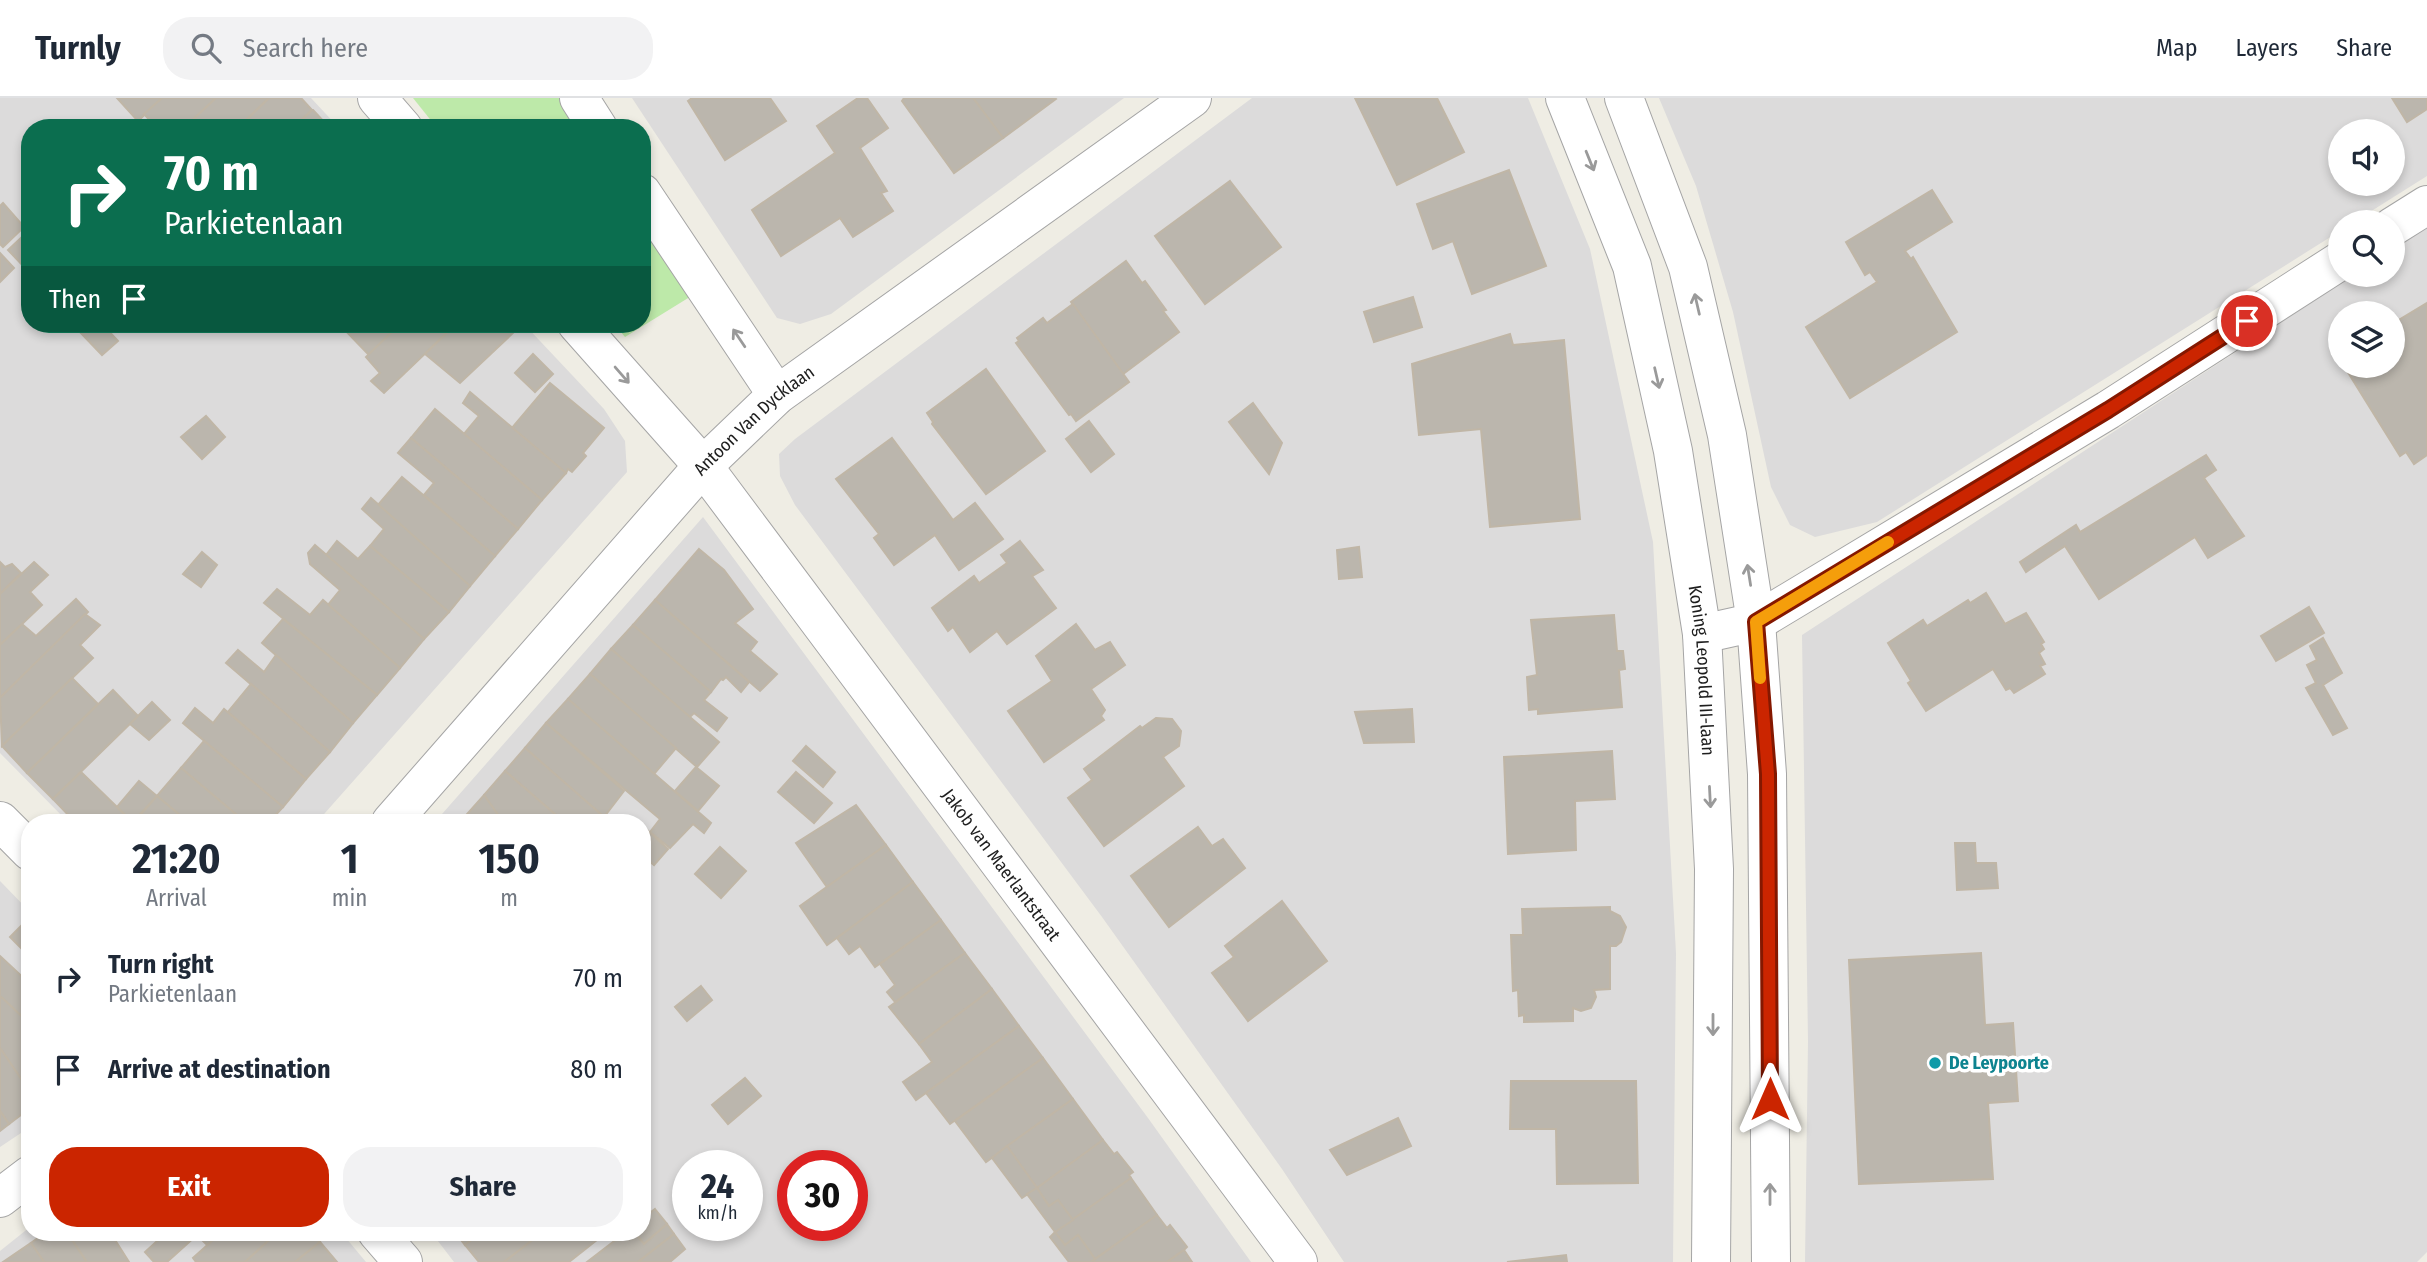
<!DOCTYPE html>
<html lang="en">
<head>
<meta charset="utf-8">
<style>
  body { margin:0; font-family:"Fira Sans Condensed",sans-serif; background:#f2f2f3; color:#1f2937; height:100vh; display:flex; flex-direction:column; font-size:26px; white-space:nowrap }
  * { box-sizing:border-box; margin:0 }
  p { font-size:23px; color:#747a83 }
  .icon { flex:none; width:38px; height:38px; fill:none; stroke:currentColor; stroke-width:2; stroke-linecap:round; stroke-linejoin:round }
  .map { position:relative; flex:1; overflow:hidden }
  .sheet { position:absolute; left:21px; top:716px; width:630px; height:427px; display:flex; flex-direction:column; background:#fff; border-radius:28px; box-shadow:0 4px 10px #0003 }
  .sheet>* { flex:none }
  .top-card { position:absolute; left:21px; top:21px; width:630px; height:214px; border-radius:28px; box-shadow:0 4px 10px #0003; background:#0b6e4f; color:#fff; overflow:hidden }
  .buttons { position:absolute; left:2328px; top:21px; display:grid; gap:14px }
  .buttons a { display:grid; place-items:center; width:77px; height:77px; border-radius:50%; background:#fff; box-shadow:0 4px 10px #0003; font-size:35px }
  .speed { position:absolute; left:672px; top:1052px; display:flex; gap:14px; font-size:35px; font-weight:700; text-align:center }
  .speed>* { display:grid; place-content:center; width:91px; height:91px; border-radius:50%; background:#fff; box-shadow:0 4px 10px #0003; line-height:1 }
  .speed small { font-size:18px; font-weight:400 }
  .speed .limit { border:10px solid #d22; background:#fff; color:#111 }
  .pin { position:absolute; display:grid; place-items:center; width:60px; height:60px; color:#fff; margin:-30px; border:4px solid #fff; border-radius:50%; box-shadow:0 2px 7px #0007 }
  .me { position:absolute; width:77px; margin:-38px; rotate:0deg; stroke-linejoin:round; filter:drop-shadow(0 0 5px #0008) }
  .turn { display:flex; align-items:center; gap:24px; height:147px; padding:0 28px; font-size:32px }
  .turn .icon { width:91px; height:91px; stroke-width:2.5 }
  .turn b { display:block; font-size:49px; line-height:60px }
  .then { display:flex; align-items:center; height:66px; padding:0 28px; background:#0003; gap:14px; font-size:26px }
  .eta { display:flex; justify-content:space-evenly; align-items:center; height:119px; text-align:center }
  .eta b { font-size:42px; font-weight:700; line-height:49px }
  .action { display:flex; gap:14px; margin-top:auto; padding:14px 28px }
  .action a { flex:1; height:80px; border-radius:28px; background:#cb2500; color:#fff; font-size:28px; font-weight:700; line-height:80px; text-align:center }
  .action a+a { background:#f2f2f3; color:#1f2937 }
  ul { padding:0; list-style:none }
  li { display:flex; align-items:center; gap:21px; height:91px; padding:0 28px }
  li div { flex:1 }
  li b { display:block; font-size:26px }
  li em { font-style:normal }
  header { display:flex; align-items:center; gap:42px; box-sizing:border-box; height:98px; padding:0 35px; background:#fff; border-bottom:2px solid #e0e1e3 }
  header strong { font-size:33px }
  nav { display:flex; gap:38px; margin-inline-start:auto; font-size:24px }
  .search { width:490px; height:63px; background:#f2f2f3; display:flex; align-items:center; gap:18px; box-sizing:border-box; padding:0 24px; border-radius:28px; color:#747a83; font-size:26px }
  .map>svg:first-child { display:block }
  .residential { fill:#dcdbdb; fill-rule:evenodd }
  .grass { fill:#bde9a9 }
  .building { fill:#bbb6ad; stroke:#c0b6a6; stroke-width:2 }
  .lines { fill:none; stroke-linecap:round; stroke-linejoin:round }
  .minor-casing { stroke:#a5a5a5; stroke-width:40 }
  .minor { stroke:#fff; stroke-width:38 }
  .oneway { stroke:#9a9a9a }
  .route-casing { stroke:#841800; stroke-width:18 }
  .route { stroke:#cb2500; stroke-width:12 }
  .slow { stroke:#f59e0b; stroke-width:12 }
  .culture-dot { fill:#0f9aa8; stroke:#fff; stroke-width:2.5 }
  .labels { text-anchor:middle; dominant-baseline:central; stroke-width:7; stroke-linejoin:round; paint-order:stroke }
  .street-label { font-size:18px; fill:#1e1e1e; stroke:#fff }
  .culture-label { font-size:18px; font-weight:bold; fill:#0d838f; stroke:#fff; text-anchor:start }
</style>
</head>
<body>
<header>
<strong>Turnly</strong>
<div class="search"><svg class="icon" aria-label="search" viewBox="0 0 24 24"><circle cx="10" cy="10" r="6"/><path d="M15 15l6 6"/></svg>Search here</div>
<nav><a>Map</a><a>Layers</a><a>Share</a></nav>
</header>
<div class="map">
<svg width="2427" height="1164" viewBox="0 0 2427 1164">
  <rect width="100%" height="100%" fill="#efede4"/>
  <g class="residential">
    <polygon points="0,0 311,0 339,30 30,30 30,226 524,226 604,311 625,343 627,374 317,724 68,724 0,655"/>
    <polygon points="632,0 1124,0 831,216 800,226 777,220"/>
    <polygon points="1252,0 1528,0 1590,151 1653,444 1676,855 1673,1164 1344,1164 1282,1071 1102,819 795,407 780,378 779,356 795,341"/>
    <path d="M1659,0H2427V78L2354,124H2340V133L1877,424L1815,439L1790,427L1771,389L1733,214L1696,88ZM2340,33H2392V86H2340Z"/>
    <path d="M2427,129V1154L2417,1164H1805L1808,943L1802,537L2354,177H2392V151ZM2340,215H2392V268H2340Z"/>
    <path d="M703,419L1148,1020L1251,1164H454L431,1134H642V724H435ZM688,1068H747V1127H688ZM793,1068H852V1127H793Z"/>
    <polygon points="0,783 30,814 30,1029 0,1049"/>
    <polygon points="30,1129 30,1134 341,1134 366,1164 0,1164 0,1153"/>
  </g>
  <g class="grass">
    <polygon points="413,0 564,0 583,30 437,30"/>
    <polygon points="642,120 693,197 625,239 614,226 642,226"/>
  </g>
  <g class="building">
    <polygon points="117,0 162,0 138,23"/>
    <polygon points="162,0 216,0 184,30 157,30 144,16"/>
    <polygon points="216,0 269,0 238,30 184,30"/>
    <polygon points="269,0 301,0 312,12 293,30 238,30"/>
    <polygon points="692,0 770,0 786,23 725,62 688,3"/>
    <polygon points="858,0 867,0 888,30 860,50 887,93 881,95 893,113 853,139 840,120 781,158 752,112 835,55 817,28"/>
    <polygon points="973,0 1055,0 1056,1 1003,40"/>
    <polygon points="973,0 1003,40 954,75 902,3 904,0"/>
    <polygon points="1355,0 1437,0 1464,54 1397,87"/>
    <polygon points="2392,0 2427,0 2427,11 2407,24"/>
    <polygon points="313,12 328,28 293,30 312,12"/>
    <polygon points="1509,72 1546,168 1472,196 1453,143 1433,151 1417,106"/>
    <polygon points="1230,83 1281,149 1205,206 1155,138"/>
    <polygon points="1932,92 1952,124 1905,153 1911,161 1913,159 1957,234 1850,300 1806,229 1877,184 1870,174 1865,177 1846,144"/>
    <polygon points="3,105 24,129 3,149 0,146 0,108"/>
    <polygon points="22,139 30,147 29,174 8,152"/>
    <polygon points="0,155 14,170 0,184"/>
    <polygon points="1126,163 1142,185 1145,183 1166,212 1163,213 1179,234 1123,276 1071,204"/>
    <polygon points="1413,199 1422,229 1374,244 1364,214"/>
    <polygon points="2427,205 2427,357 2414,366 2406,354 2400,358 2344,268 2392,268 2392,226"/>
    <polygon points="1073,206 1129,284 1076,323 1071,316 1069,317 1016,245 1019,243 1017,240 1043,220 1047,225"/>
    <polygon points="84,226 102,226 118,243 102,257 78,232"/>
    <polygon points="348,226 400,226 369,257 343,230"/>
    <polygon points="400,226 456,226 384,295 371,283 380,275 366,259"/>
    <polygon points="456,226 506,226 514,234 460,285 425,256"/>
    <polygon points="1510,236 1513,247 1564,242 1580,421 1490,429 1481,331 1419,337 1412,266"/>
    <polygon points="533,256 553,276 535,294 515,275"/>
    <polygon points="986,271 1045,353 986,396 932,326 933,324 927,315"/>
    <polygon points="550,285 604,330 583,355 586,358 572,374 568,371 566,375 512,330"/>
    <polygon points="470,294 566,375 542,402 464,336 479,318 463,305"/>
    <polygon points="1253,305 1282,345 1269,376 1229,324"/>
    <polygon points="435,311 542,402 518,431 411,340"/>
    <polygon points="206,318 225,339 202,361 181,339"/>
    <polygon points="1089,323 1114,356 1091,374 1066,341"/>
    <polygon points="411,340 518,431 495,458 424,397 434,385 398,355"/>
    <polygon points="892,340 953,422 975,405 1003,441 959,472 935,437 894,467 874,440 879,436 836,381"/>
    <polygon points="2206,357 2216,372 2204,380 2244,438 2208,460 2195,439 2099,501 2065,448 2026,474 2020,464 2076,427 2080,434"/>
    <polygon points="402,379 495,458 470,488 378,407"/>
    <polygon points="371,400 470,488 449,514 370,448 384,431 362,411"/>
    <polygon points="337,443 358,461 370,448 449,514 424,541 326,457"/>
    <polygon points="1020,443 1043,472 1032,478 1056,510 1007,546 997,533 970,554 953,529 948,533 932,510 974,478 979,485 1007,465 1001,457"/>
    <polygon points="315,447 424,541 400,570 328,507 340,492 310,466 308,455"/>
    <polygon points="1359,449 1362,479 1339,481 1337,452"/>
    <polygon points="699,451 724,472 753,511 735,525 757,544 750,553 777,576 760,593 655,502"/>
    <polygon points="202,454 217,467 201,489 183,476"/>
    <polygon points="0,464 5,469 12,466 21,475 0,496"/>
    <polygon points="34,464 48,477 30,494 42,507 0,547 0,496"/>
    <polygon points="277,491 310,517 323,502 400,570 377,597 264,505"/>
    <polygon points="1986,495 2005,526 2026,515 2044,544 2041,546 2044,551 2039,555 2045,566 2040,568 2045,576 2014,595 2010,590 2006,592 1993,571 1926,613 1908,585 1911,583 1888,545 1923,522 1927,528 1968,502 1970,505"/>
    <polygon points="76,501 88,514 0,600 0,547 22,526 36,538"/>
    <polygon points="655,502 749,584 741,594 726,579 723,582 721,581 711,594 633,527"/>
    <polygon points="2309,509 2324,535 2276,563 2261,538"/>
    <polygon points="85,516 100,527 80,547 93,560 2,648 0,600"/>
    <polygon points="1614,517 1617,553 1623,553 1625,571 1619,572 1622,609 1538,616 1538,611 1529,612 1527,579 1537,577 1531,522"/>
    <polygon points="283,521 377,597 353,625 262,545"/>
    <polygon points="1076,526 1095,552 1110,544 1125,567 1091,591 1105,612 1101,618 1104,622 1044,664 1008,613 1052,583 1036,558"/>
    <polygon points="633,527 711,594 704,602 727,620 717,633 694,615 690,619 611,551"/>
    <polygon points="2323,540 2342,575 2323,587 2347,630 2333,637 2306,590 2316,585 2307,567 2317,562 2310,548"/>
    <polygon points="611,551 719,644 697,669 590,576"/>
    <polygon points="238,552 264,574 276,557 353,625 330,654 226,565"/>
    <polygon points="590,576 676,650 654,676 568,601"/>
    <polygon points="72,580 98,606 27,675 2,648"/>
    <polygon points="251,586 330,654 306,681 228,614"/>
    <polygon points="113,592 138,618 53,701 27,675"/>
    <polygon points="568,601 711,725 704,735 693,726 670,750 650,734 660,721 546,625"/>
    <polygon points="152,604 170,622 149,642 130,626"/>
    <polygon points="195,610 213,625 224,611 306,681 283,709 183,625"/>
    <polygon points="1412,611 1414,644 1364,645 1355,614"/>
    <polygon points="1156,620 1172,621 1181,633 1179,648 1163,659 1184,688 1104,748 1068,700 1092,682 1084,671 1140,628 1142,630"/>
    <polygon points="546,625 624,693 604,719 525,650"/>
    <polygon points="204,643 283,709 269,724 245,724 181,670"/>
    <polygon points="806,648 835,674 823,689 793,663"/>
    <polygon points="525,650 604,719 611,724 564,724 505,673"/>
    <polygon points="1612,653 1615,701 1575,703 1576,752 1508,756 1504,659"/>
    <polygon points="696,669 719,688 698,713 675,693"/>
    <polygon points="181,670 245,724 188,724 157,698"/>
    <polygon points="505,673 564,724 503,724 484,697"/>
    <polygon points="81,674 117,709 133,724 75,724 53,701"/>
    <polygon points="796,674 832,705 814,725 778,694"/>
    <polygon points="139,683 157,698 133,724 117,709"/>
    <polygon points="484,697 503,724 460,724"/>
    <polygon points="157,698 188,724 134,724"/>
    <polygon points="856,707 886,747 827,789 796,745"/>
    <polygon points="1198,729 1212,748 1223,741 1245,770 1169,829 1131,778"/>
    <polygon points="646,731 668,751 654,767 642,757 642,736"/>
    <polygon points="1955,745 1975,745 1976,765 1996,765 1998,790 1957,792"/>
    <polygon points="886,747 913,784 827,847 800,808"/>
    <polygon points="720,749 746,773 721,800 695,776"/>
    <polygon points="913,784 941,822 875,869 860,848 849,856 837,840"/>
    <polygon points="1282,803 1327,863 1248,923 1212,875 1234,859 1225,848"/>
    <polygon points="1610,809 1610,813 1620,818 1626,829 1621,844 1616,848 1610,848 1610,891 1594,892 1596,899 1591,910 1581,913 1573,910 1573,923 1524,924 1524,917 1519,918 1518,892 1513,893 1511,837 1523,837 1522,811"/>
    <polygon points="941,822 965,855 895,904 887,894 895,887 880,866"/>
    <polygon points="22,827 30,835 30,859 10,839"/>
    <polygon points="965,855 992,891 919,946 889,909"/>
    <polygon points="1981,855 1985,927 2013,925 2018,1003 1988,1005 1993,1081 1859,1086 1849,862"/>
    <polygon points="0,858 30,886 30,926 0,898"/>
    <polygon points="701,888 712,902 687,923 675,909"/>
    <polygon points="992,891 1019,928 916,1002 903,984 932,964 919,946"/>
    <polygon points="0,898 30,926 30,994 0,950"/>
    <polygon points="1019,928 1043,960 950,1026 926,995"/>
    <polygon points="0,950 30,994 30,1010 9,1026 0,1013"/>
    <polygon points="1043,960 1073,1001 986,1064 955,1023"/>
    <polygon points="745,980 761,998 728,1026 712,1007"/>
    <polygon points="1511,983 1636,983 1638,1085 1557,1086 1556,1031 1510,1031"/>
    <polygon points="1073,1001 1103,1042 1037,1090 1007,1048"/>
    <polygon points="0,1013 9,1026 0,1033"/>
    <polygon points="1398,1020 1411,1048 1347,1077 1330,1052"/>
    <polygon points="1103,1042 1114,1056 1117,1054 1133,1074 1129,1077 1131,1080 1073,1122 1058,1102 1049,1108 1037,1090"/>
    <polygon points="1007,1048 1037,1090 1022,1100 992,1060"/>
    <polygon points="1131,1080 1157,1117 1095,1161 1078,1137 1065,1147 1055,1134"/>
    <polygon points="1037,1090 1049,1108 1058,1102 1073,1122 1055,1134 1027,1096"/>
    <polygon points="655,1111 667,1126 644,1146 634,1134 642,1134 642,1121"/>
    <polygon points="1157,1117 1167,1130 1170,1127 1187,1149 1184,1152 1167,1164 1091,1164"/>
    <polygon points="667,1126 674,1136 638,1164 587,1164 626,1134 634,1134 644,1146"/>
    <polygon points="46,1134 67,1134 87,1164 44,1164 31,1145"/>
    <polygon points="67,1134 110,1134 129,1164 87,1164"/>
    <polygon points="167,1134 222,1134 207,1147 197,1137 167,1164 154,1164 145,1154"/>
    <polygon points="222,1134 278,1134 245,1164 196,1164 193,1160"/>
    <polygon points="278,1134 311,1134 320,1144 295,1164 245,1164"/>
    <polygon points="455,1134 482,1134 465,1147"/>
    <polygon points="482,1134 543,1134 504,1164 479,1164 465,1147"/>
    <polygon points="543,1134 607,1134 569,1164 504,1164"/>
    <polygon points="1055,1134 1065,1147 1078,1137 1095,1161 1091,1164 1069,1164 1050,1139"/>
    <polygon points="674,1136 685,1151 670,1164 638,1164"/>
    <polygon points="320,1144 337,1164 295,1164"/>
    <polygon points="31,1145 44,1164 3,1164"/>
    <polygon points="1184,1152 1192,1164 1167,1164"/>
    <polygon points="1566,1157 1567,1164 1507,1164"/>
  </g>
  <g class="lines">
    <defs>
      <g id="minor">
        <polyline points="377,0 403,30"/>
        <polyline points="579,0 598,30"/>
        <path id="s1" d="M1565,0L1632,168L1673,353L1702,536L1714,771L1711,1164"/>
        <polyline points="1624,0 1688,169 1727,337 1756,524 1767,676 1771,1164"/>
        <polyline points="642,95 777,297"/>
        <polyline points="2392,129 2427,107"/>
        <path id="s2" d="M577,226L703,368L1298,1164"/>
        <polyline points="1702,536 1756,524 2108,312 2340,163"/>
        <polyline points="0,723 30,753"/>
        <path id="s3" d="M391,724L703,368L777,297L1192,0"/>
        <polyline points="0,1100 30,1077"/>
        <polyline points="377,1134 403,1164"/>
      </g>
    </defs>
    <use href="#minor" class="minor-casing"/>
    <use href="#minor" class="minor"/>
  </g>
  <defs><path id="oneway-shaft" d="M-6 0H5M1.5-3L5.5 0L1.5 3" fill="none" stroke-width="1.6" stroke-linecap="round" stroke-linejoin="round" transform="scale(1.75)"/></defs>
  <g class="oneway">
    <use href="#oneway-shaft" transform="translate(1590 63) rotate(68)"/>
    <use href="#oneway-shaft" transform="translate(1697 206) rotate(-103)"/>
    <use href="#oneway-shaft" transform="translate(739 240) rotate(-124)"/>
    <use href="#oneway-shaft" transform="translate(622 277) rotate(49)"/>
    <use href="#oneway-shaft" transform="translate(1657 280) rotate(77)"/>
    <use href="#oneway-shaft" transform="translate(1749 477) rotate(-99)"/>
    <use href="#oneway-shaft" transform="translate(1710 699) rotate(87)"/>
    <use href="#oneway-shaft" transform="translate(1713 927) rotate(90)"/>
    <use href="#oneway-shaft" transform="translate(1770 1096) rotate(-90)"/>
  </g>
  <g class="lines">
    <defs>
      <polyline id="route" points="1770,1001 1768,676 1756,524 2108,312 2247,223"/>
    </defs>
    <use href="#route" class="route-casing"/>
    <use href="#route" class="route"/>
    <polyline class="slow" points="1760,580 1756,524 1888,444"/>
  </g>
  <circle class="culture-dot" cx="1935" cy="965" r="7"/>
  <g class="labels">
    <g class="street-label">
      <text stroke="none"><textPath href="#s3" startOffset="542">Antoon Van Dycklaan</textPath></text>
      <text stroke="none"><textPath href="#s1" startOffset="592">Koning Leopold III-laan</textPath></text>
      <text stroke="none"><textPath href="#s2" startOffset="688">Jakob van Maerlantstraat</textPath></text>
    </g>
    <g class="culture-label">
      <text x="1949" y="965">De Leypoorte</text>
    </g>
  </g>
</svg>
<div class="buttons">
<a><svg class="icon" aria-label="sound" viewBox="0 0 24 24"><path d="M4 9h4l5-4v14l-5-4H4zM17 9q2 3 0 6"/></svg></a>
<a><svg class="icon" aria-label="search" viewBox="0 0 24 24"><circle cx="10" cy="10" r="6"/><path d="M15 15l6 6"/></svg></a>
<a><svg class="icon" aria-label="layers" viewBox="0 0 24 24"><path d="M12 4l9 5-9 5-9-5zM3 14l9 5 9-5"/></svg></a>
</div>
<div class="speed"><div>24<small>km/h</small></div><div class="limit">30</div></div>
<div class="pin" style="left:2247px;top:223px;background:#d93025"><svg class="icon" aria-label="arrive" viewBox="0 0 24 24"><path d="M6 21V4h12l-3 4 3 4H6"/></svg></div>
<svg class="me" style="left:1770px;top:1001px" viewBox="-20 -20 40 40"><path d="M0-17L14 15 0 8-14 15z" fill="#cb2500" stroke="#fff" stroke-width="4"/></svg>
<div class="top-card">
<div class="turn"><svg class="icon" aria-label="right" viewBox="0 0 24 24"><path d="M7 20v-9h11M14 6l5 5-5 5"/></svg><div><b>70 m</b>Parkietenlaan</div></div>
<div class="then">Then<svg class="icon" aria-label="arrive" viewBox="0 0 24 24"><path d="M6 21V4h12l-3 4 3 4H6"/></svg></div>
</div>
<section class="sheet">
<div class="eta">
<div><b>21:20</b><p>Arrival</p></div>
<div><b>1</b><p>min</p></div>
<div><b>150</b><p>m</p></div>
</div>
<ul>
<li><svg class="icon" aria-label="right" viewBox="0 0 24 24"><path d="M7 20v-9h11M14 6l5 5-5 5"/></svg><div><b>Turn right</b><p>Parkietenlaan</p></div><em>70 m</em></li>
<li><svg class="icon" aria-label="arrive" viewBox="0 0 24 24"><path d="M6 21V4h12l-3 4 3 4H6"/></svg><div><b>Arrive at destination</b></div><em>80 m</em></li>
</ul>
<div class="action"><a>Exit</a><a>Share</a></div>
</section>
</div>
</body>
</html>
